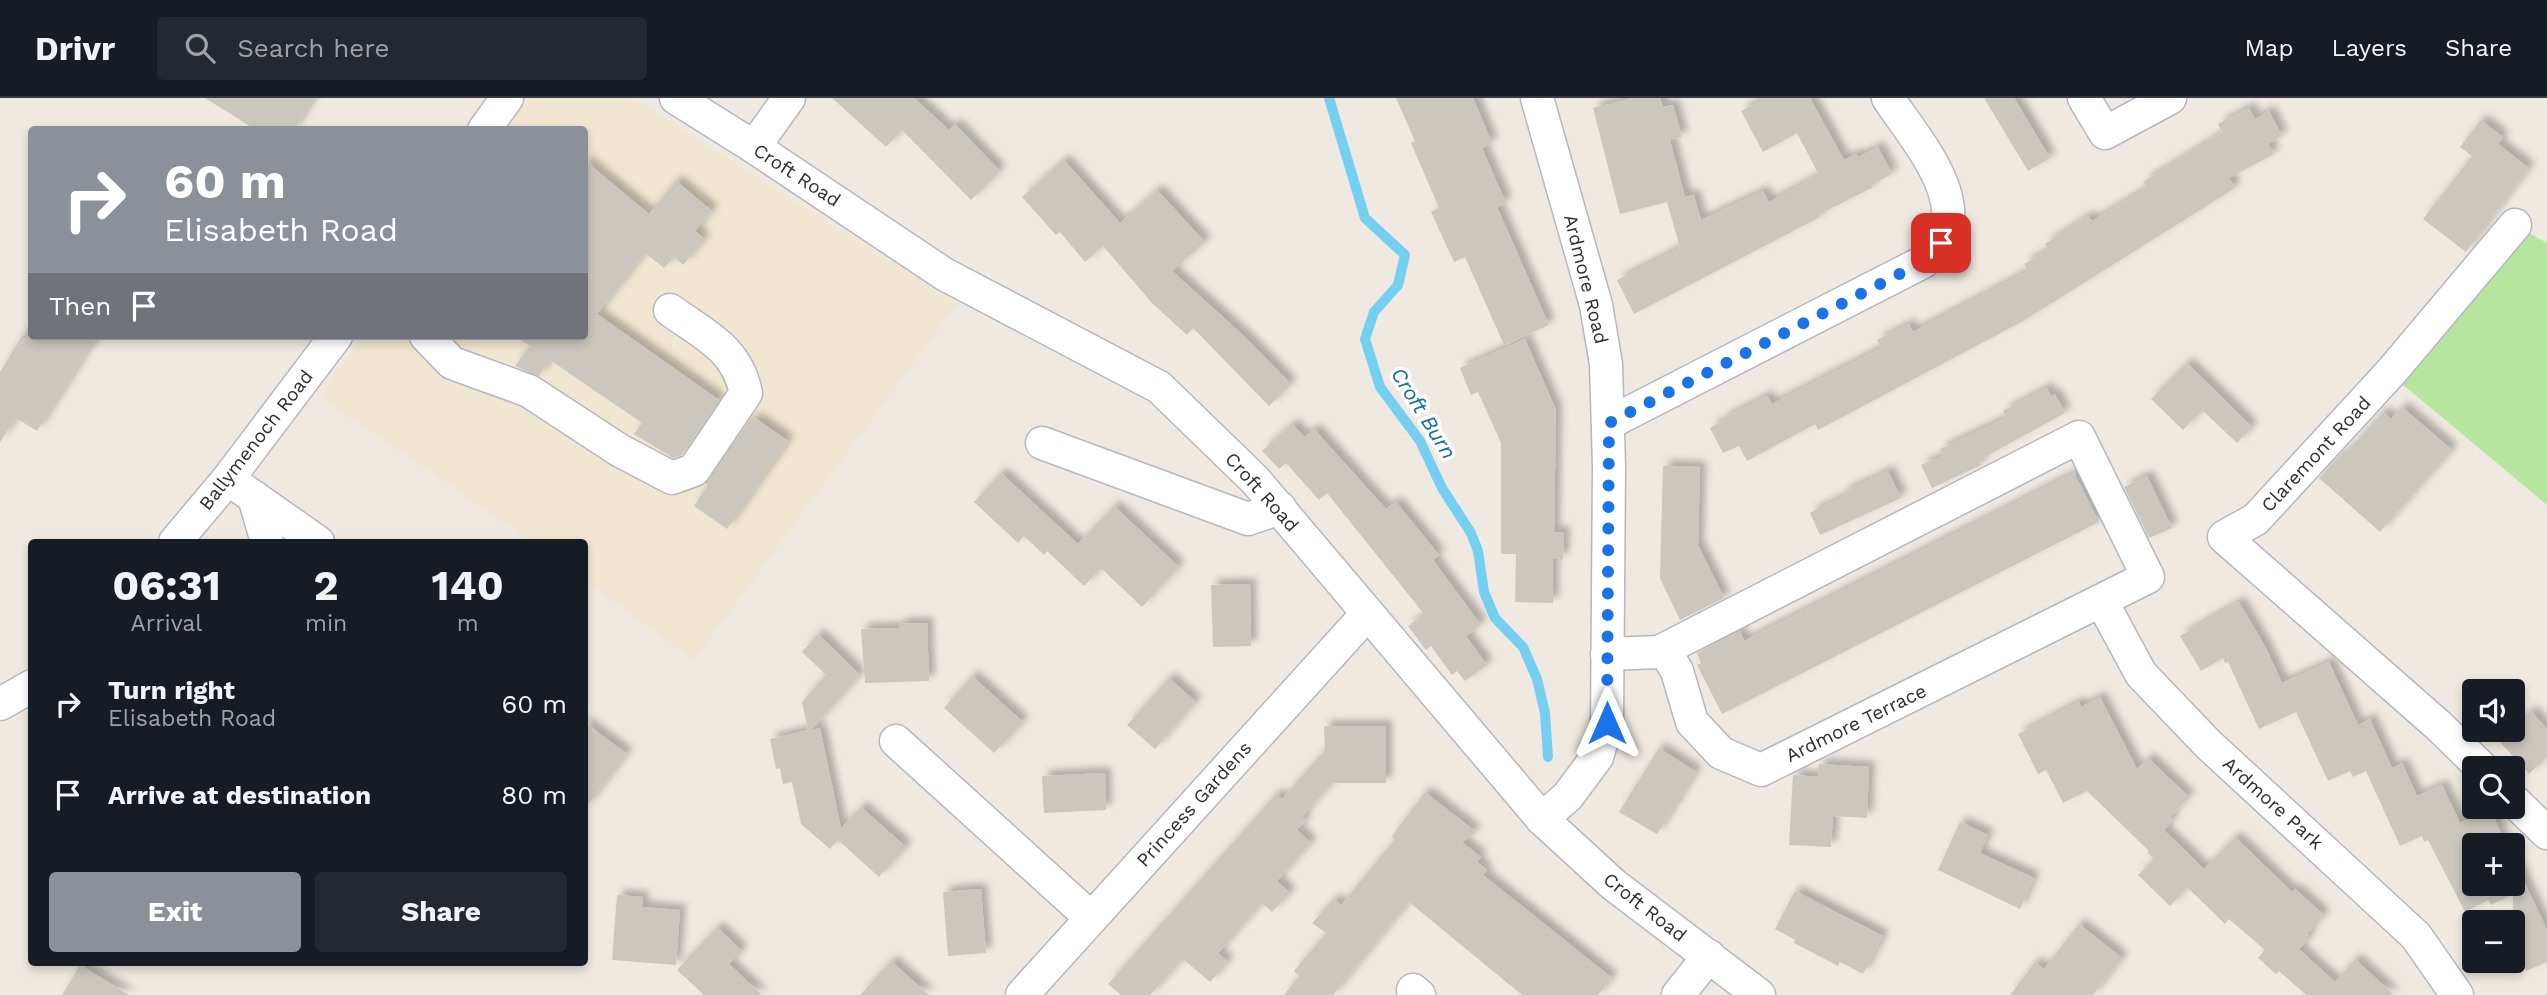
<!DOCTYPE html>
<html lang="en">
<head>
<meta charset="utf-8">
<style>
  body { margin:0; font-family:"Work Sans",sans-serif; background:#242831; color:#f1f3f6; height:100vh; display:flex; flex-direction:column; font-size:26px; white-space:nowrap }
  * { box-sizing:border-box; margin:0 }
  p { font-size:23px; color:#9ea1a6 }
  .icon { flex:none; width:38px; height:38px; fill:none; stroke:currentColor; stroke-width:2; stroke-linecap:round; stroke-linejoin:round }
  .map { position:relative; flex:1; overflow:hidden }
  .side { position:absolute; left:28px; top:441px; width:560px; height:427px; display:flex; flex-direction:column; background:#171b24; border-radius:7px; box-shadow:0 4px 10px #0003 }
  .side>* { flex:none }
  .banner { position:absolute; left:28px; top:28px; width:560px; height:214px; border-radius:7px; box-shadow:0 4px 10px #0003; background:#8c9099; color:#fff; overflow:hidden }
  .buttons { position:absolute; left:2462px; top:581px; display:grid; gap:14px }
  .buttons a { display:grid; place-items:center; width:63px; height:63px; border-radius:7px; background:#171b24; box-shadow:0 4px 10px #0003; font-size:35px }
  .pin { position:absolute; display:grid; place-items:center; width:60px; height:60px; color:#fff; margin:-30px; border-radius:14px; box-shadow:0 4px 10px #0006 }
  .me { position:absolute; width:77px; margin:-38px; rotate:0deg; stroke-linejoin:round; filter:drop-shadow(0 0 5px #0008) }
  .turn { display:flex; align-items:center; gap:24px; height:147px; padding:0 21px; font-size:32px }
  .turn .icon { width:91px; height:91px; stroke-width:2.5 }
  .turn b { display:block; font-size:49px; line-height:60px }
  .then { display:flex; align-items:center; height:66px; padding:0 21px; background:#0003; gap:14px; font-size:26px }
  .eta { display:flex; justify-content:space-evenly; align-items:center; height:119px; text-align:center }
  .eta b { font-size:42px; font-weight:700; line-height:49px }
  .button { display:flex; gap:14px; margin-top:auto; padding:14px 21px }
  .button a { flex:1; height:80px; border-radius:7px; background:#8c9099; color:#fff; font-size:28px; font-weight:700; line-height:80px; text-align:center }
  .button a+a { background:#242831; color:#f1f3f6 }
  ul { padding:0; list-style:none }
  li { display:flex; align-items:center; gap:21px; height:91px; padding:0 21px }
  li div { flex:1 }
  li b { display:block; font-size:26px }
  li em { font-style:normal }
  header { display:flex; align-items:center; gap:42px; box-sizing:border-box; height:98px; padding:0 35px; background:#171b24; border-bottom:2px solid #363941 }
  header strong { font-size:33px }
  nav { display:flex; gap:38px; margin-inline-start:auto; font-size:24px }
  .search { width:490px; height:63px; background:#242831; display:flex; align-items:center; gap:18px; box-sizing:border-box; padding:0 24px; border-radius:7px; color:#9ea1a6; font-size:26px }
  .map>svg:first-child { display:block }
  .education { fill:#f0e6d1 }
  .green { fill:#b6e59e }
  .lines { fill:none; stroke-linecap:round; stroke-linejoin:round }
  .stream { stroke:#75cff0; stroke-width:10 }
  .building { fill:#cbc7bf; filter:url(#shadow) }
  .minor-casing { stroke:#b4b7c1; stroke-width:35 }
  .minor { stroke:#fff; stroke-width:32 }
  .route { stroke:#1a73e8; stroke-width:12; stroke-dasharray:0 21.6 }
  .labels { text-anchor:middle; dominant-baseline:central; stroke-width:7; stroke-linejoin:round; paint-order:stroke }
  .street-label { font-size:19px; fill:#2e2e2e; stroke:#fff }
  .water-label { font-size:21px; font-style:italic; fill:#0d6fa3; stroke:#fff }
</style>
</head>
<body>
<header>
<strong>Drivr</strong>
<div class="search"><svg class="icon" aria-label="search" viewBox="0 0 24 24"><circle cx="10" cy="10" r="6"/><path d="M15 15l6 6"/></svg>Search here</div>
<nav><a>Map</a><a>Layers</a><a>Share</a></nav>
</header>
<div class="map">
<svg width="2547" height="897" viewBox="0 0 2547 897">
  <defs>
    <filter id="shadow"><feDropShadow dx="6" dy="-6" stdDeviation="3.5" flood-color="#0004"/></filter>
  </defs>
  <rect width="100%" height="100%" fill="#efe9e1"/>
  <polygon class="education" points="529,0 633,0 957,206 694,562 585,482 584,444 533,444 320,298 363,238 584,238 584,32 507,31"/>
  <polygon class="green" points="2515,127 2547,145 2547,407 2402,286"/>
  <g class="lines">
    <polyline class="stream" points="1329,0 1365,120 1405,157 1398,187 1374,214 1365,241 1380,289 1420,343 1442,390 1471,435 1478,453 1484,494 1495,520 1523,549 1537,581 1545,615 1548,659"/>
  </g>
  <g class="building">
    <polygon points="205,0 314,0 294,32 256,32"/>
    <polygon points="832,0 914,0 949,32 955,26 1000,73 971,102 902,32 886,49"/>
    <polygon points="1396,0 1473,0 1492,45 1482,50 1506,105 1497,109 1549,227 1504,247 1465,159 1454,164 1431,114 1439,110 1411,45 1415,43"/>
    <polygon points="1633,0 1660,0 1663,9 1673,7 1682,39 1670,42 1685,99 1694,97 1701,122 1763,93 1769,104 1819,77 1797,35 1763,54 1741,13 1766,0 1810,0 1844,62 1856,56 1858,59 1878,49 1892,76 1871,87 1873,89 1818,117 1820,119 1634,216 1617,182 1680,150 1667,104 1620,116 1593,10"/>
    <polygon points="1984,0 2014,0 2050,60 2028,73"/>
    <polygon points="2249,10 2255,21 2269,13 2282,38 2268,46 2274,56 2229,80 2235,90 2023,223 1818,332 1815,326 1747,363 1739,348 1723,355 1710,330 1725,322 1724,320 1767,298 1772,306 1881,250 1877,242 1909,226 1913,234 2028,173 2024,166 2048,152 2045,146 2088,118 2092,123 2147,90 2143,84 2222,35 2218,26"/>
    <polygon points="2481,22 2503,39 2498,46 2529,70 2466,154 2423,121 2472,58 2460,49"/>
    <polygon points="584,62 649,116 676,83 712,113 695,133 704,141 683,167 674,159 664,170 645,155 597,216 719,302 682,357 673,360 634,336 642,325 550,262 539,278 515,268 530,248 515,238 584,238"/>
    <polygon points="1064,62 1120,125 1157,92 1205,144 1172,173 1245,239 1291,286 1269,308 1193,230 1187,237 1153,206 1103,148 1085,164 1060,134 1056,137 1022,99"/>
    <polygon points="22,238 97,238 37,333 16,320 0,344 0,274"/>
    <polygon points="1525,241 1556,312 1554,434 1564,434 1563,461 1553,461 1553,505 1515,504 1516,456 1501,456 1501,345 1478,294 1471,297 1460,270"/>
    <polygon points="2187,265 2252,329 2237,345 2202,312 2183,332 2151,301"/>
    <polygon points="2047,290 2051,298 2055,296 2065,315 1979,362 1981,367 1932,390 1921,367 1943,358 1940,351 2006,320 2003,313"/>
    <polygon points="2402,309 2452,352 2380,434 2319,380 2341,356 2343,358 2383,314 2391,321"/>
    <polygon points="755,320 788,343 727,431 694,408 708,387 705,385 749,323 752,324"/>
    <polygon points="1292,326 1305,339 1314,331 1386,411 1396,404 1439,457 1433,462 1481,527 1466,538 1487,567 1465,583 1457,573 1452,577 1431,548 1426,552 1408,528 1424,516 1327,395 1319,402 1286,365 1279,371 1262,353"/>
    <polygon points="1663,368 1700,369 1698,447 1724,500 1680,522 1660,480"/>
    <polygon points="1888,373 1901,400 1820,437 1810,415 1844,398 1842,395"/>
    <polygon points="1001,375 1078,446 1114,408 1179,469 1142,509 1101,470 1084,488 1047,453 1044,457 1024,438 1018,445 974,404"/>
    <polygon points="2074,375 2099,424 1722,616 1697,567 1701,565 1697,555 1740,533 1744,543"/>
    <polygon points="2147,378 2172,430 2149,440 2124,389"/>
    <polygon points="1250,486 1251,548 1213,549 1211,487"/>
    <polygon points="2239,504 2266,550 2282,585 2329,564 2358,627 2370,621 2392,670 2402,665 2417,698 2442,687 2460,725 2490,711 2506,747 2474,747 2474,786 2513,786 2513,760 2547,832 2547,864 2526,873 2513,844 2513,796 2491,807 2488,802 2465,814 2428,742 2424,744 2422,738 2400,748 2366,673 2353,679 2350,673 2328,683 2296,614 2259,631 2228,564 2225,565 2223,560 2201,573 2180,538"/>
    <polygon points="927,525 929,583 865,585 861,531 900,530 899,526"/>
    <polygon points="818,536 860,577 811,632 820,630 841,730 861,709 906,749 879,779 838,742 830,751 801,726 792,684 783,686 780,670 776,671 770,641 808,632 802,604 826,577 802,554"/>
    <polygon points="972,578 1023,624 994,655 944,610"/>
    <polygon points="1169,580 1196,604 1155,651 1127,627"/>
    <polygon points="2100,599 2137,671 2148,660 2189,699 2170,719 2173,722 2164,732 2204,771 2235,739 2292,794 2295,791 2324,817 2307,836 2310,839 2299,851 2335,884 2355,861 2394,897 2306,897 2279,873 2276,876 2258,860 2265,852 2229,821 2225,826 2187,789 2170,808 2138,777 2154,761 2147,754 2149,753 2087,693 2063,705 2046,672 2038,676 2018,636 2079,604 2081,609"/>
    <polygon points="2531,613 2547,631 2547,659 2529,676 2489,632 2513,632 2513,629"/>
    <polygon points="584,624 627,656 584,712"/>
    <polygon points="1324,628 1386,628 1386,685 1332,685 1302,719 1306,722 1297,732 1311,745 1277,783 1290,795 1272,814 1262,805 1218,855 1228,864 1210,884 1183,861 1150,897 1121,897 1108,886 1276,696 1282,701 1325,652"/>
    <polygon points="1659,650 1696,674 1657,736 1619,714"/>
    <polygon points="1819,666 1869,669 1867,720 1833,718 1831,749 1789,747 1793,677 1818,679"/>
    <polygon points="1105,675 1106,712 1044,715 1042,678"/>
    <polygon points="1425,694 1476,734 1462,744 1481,759 1477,764 1487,772 1483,777 1612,880 1598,897 1522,897 1409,804 1333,897 1284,897 1299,878 1294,873 1326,835 1312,825 1334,801 1341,807 1395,741 1392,738"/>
    <polygon points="1960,724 1988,737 1980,755 2034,780 2020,811 1938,772"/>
    <polygon points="981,791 986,855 948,858 943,794"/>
    <polygon points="1795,793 1883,838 1863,876 1840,864 1838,868 1794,845 1795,842 1775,831"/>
    <polygon points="617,797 643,799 642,809 680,812 676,867 612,862"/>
    <polygon points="2079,826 2122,860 2093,897 2010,897 2035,864 2044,871"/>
    <polygon points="717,829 742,853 729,866 762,897 704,897 677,872"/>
    <polygon points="891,863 929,897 860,897"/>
    <polygon points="80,867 129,897 62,897"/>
  </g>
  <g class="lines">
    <defs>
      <g id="minor">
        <polyline points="676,0 754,49 944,176 1159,289 1255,382 1542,721 1614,787 1759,897"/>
        <polyline points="1537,0 1596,207 1606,266 1609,368 1607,625 1597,659 1568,698 1542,721"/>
        <polyline points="2084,0 2105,35 2170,0"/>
        <polyline points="484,32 507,0"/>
        <polyline points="754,49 789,0"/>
        <path d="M426,238L452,265L529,293L619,352L672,380L694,372L746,295C737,250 704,237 670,212"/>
        <path d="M1609,325L1923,164C1984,116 1919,47 1888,0"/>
        <polyline points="1042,345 1248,421 1280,410"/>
        <polyline points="228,381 318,444"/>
        <polyline points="254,399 267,444"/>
        <polyline points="175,444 228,381 336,238"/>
        <polyline points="2102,504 2141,576 2208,646 2416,838 2457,897"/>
        <polyline points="1607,556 1659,554 1665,553 1677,573 1692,624 1721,655 1761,672 2148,479 2079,339 1659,554"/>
        <polyline points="0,606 32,588"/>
        <polyline points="896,643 1090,819"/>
        <polyline points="2482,670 2439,628 2224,439 2256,421 2392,273 2515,127"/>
        <polyline points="2513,702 2547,735"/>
        <polyline points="1413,892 1419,897"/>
        <polyline points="1022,897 1367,516"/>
        <polyline points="1678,897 1709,858"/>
      </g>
    </defs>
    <use href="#minor" class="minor-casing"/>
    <use href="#minor" class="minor"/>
  </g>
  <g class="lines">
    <polyline class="route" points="1607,625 1609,325 1923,164 1941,145"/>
  </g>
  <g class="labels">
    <g class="street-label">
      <text transform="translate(797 77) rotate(33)">Croft Road</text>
      <text transform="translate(1586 181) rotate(76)">Ardmore Road</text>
      <text transform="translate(256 342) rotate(-52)">Ballymenoch Road</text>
      <text transform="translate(2316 356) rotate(-47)">Claremont Road</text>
      <text transform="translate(1262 394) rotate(48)">Croft Road</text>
      <text transform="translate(1856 625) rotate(-26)">Ardmore Terrace</text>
      <text transform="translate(2273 705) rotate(42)">Ardmore Park</text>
      <text transform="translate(1194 706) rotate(-48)">Princess Gardens</text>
      <text transform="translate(1645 809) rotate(38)">Croft Road</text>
    </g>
    <g class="water-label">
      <text transform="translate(1424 315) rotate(58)">Croft Burn</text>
    </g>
  </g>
</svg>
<div class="buttons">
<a><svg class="icon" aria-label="sound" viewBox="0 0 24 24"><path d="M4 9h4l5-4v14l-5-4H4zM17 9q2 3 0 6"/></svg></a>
<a><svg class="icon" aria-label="search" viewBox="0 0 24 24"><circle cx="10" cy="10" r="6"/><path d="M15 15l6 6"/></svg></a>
<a>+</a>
<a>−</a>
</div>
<div class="pin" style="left:1941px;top:145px;background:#d93025"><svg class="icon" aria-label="arrive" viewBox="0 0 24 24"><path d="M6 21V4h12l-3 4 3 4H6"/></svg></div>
<svg class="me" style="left:1607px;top:625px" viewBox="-20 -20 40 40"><path d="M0-17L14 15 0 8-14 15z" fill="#1a73e8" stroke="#fff" stroke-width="4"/></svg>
<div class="banner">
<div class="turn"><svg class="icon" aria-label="right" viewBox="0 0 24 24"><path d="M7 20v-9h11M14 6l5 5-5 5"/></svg><div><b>60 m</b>Elisabeth Road</div></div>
<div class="then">Then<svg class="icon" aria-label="arrive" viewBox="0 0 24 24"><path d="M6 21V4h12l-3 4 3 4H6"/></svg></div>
</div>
<section class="side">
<div class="eta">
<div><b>06:31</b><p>Arrival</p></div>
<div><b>2</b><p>min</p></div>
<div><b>140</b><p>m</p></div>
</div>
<ul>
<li><svg class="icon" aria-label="right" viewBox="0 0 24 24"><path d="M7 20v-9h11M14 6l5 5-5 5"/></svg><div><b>Turn right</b><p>Elisabeth Road</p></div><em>60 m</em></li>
<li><svg class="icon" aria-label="arrive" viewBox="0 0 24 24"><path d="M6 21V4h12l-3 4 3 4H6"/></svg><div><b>Arrive at destination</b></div><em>80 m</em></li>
</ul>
<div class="button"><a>Exit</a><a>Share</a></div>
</section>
</div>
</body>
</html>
